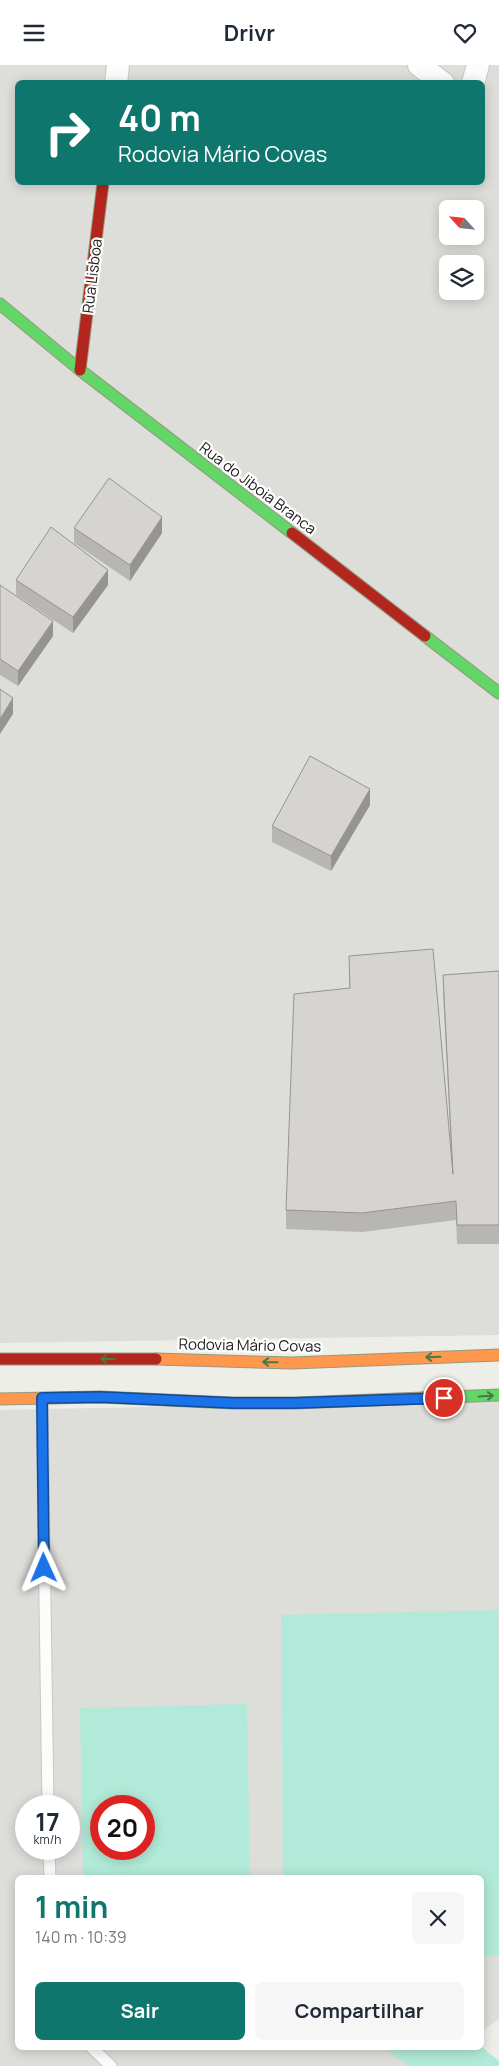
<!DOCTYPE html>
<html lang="pt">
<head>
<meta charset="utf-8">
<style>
  body { margin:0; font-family:Manrope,sans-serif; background:#f6f6f7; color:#1f2937; height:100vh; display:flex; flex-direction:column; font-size:19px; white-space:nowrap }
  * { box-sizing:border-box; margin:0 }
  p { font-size:16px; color:#747a83 }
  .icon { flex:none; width:28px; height:28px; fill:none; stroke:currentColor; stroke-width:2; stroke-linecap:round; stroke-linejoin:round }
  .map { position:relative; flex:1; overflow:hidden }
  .side { position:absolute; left:15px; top:1810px; width:469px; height:175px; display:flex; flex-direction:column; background:#fff; border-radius:8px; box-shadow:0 2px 12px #0003 }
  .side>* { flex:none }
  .hud { position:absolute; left:15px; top:15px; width:470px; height:105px; border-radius:8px; box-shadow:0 2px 12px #0003; background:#0f766e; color:#fff; overflow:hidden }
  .needle { width:32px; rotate:297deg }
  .tools { position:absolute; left:439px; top:135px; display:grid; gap:10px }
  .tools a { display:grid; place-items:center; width:45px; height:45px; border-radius:8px; background:#fff; box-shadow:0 2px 12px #0003; font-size:25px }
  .speed { position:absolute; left:15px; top:1730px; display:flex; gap:10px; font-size:25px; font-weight:700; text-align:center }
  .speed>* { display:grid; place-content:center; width:65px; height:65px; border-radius:50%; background:#fff; box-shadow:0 2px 12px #0003; line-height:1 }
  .speed small { font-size:12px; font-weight:400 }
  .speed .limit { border:8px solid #d22; background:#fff; color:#111 }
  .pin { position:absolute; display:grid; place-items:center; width:42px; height:42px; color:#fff; margin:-21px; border:2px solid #fff; border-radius:50%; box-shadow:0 1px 5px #0007 }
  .me { position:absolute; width:55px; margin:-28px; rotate:359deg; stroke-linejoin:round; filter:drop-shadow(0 0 4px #0008) }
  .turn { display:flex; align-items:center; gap:18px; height:105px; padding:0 20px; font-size:22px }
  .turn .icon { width:65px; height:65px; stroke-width:2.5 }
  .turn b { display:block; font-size:35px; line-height:42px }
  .round { display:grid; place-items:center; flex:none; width:52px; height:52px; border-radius:8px; background:#f6f6f7 }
  .summary { display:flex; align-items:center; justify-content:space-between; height:85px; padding:0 20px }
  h1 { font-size:30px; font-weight:700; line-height:38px; color:#0f766e }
  .cta { display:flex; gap:10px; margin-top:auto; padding:10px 20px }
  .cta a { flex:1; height:58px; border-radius:8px; background:#0f766e; color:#fff; font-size:20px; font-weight:700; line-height:58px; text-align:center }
  .cta a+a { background:#f6f6f7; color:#1f2937 }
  header { display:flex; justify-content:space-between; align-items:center; height:65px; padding:0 20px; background:#fff; font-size:22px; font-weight:700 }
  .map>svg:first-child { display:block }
  .residential { fill:#ddddda; fill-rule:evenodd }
  .pitch { fill:#b1ead8; fill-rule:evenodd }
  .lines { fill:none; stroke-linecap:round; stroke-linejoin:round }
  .lane-casing { stroke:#c7c7c5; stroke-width:13 }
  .street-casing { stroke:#c7c7c5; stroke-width:24 }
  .fast-casing { stroke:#949a7f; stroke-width:13 }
  .slow-casing { stroke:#949a7f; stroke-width:13 }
  .jam-casing { stroke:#949a7f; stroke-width:13 }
  .lane { stroke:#fcfcfc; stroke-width:11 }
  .street { stroke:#fcfcfc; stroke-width:22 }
  .fast { stroke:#63d668; stroke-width:11 }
  .slow { stroke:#ff974d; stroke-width:11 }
  .jam { stroke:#b3261e; stroke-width:11 }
  .wall { fill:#b7b6b3 }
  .shaded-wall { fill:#959492 }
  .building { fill:#d5d4d0; stroke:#959492 }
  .oneway { stroke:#427b44 }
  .route-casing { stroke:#114b97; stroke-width:12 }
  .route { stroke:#1a73e8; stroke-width:9 }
  .labels { text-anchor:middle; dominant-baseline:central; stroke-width:4.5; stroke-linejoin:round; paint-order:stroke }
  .street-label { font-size:15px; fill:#202020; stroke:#fff }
</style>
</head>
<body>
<header><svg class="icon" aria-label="menu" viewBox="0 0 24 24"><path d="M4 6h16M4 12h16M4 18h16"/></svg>Drivr<svg class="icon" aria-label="heart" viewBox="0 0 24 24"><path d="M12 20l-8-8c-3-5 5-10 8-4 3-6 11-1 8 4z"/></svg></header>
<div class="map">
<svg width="499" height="2001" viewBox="0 0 499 2001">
  <rect width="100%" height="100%" fill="#eeeee9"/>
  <g class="residential">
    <path d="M0,0H499V1270L0,1278ZM18,18H482V118H18ZM448,144H475V171H448ZM448,199H475V226H448Z"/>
    <path d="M499,1335V1954L481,1967V1812H18V1982L459,1983L434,2001H0V1345ZM26,1741H69V1784H26ZM101,1741H144V1784H101Z"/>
  </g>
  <g class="pitch">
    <polygon points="498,1545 499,1890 481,1891 481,1812 283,1812 281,1550"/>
    <path d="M247,1639L250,1812H83L80,1643ZM101,1741H144V1784H101Z"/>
    <polygon points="481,1981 499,1996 499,2001 407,2001 386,1983 481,1982"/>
  </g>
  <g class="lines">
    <defs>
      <g id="lane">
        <polyline points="42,1333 48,1741"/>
        <polyline points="49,1784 50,1812"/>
        <polyline points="91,1982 111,2001"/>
      </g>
      <g id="street">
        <polyline points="419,0 443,18"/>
        <polyline points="116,18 118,0"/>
        <polyline points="473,18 478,0"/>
      </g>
      <g id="fast">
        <polyline points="0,239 80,305 292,468"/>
        <polyline points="425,571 499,628"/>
        <polyline points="423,1333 499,1330"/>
      </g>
      <g id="slow">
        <polyline points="156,1294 292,1298 499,1290"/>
        <polyline points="0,1334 100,1332 233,1338 295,1338 423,1333"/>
      </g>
      <g id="jam">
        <polyline points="80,305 103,118"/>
        <polyline points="292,468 425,571"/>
        <polyline points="0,1294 156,1294"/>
      </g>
    </defs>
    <use href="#lane" class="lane-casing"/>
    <use href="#street" class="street-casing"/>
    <use href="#fast" class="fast-casing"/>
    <use href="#slow" class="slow-casing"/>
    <use href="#jam" class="jam-casing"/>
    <use href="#lane" class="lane"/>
    <use href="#street" class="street"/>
    <use href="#fast" class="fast"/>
    <use href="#slow" class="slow"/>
    <use href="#jam" class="jam"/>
  </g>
  <g class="wall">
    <polygon points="74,463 162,468 130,516 74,478"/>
    <polygon points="16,515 108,520 73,568 16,530"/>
    <polygon points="0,520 53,571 18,621 0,610"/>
    <polygon points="370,740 331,806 272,777 272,761"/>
    <polygon points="349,891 451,1083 443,929 443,910 499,906 499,1179 457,1179 456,1155 362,1167 286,1164 286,1145 349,923"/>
  </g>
  <g class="shaded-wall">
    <polygon points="162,452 162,468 130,516 130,500"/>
    <polygon points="108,505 108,520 73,568 73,552"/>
    <polygon points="53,556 53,571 18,621 18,606"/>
    <polygon points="13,633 13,649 0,669 0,654"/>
    <polygon points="370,724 370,740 331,806 331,791"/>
  </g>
  <g class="building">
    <polygon points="109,413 162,452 130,500 74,463"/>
    <polygon points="51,462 108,505 73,552 16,515"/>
    <polygon points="0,520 53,556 18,606 0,594"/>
    <polygon points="0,624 13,633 0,654"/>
    <polygon points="310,691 370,724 331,791 272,761"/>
    <polygon points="433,884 453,1109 443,910 499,906 499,1160 457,1160 456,1136 362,1148 286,1145 294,929 350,923 349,891"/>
  </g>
  <defs><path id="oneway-shaft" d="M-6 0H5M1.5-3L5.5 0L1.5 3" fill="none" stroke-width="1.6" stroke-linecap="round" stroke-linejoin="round" transform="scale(1.25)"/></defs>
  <g class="oneway">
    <use href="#oneway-shaft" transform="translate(433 1292) rotate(178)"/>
    <use href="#oneway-shaft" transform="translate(108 1294) rotate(180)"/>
    <use href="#oneway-shaft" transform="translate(270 1297) rotate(-179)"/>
    <use href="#oneway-shaft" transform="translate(486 1331) rotate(-3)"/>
  </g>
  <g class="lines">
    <defs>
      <polyline id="route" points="44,1503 42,1333 100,1332 233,1338 295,1338 444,1333"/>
    </defs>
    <use href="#route" class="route-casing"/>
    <use href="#route" class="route"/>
  </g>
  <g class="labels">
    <g class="street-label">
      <text transform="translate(92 211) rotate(-83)">Rua Lisboa</text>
      <text transform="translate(258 423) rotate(37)">Rua do Jiboia Branca</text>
      <text transform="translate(250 1280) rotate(1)">Rodovia Mário Covas</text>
    </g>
  </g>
</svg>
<div class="tools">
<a><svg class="needle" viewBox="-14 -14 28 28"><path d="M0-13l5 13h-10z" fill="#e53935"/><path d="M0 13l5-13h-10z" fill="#747a83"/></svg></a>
<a><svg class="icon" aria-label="layers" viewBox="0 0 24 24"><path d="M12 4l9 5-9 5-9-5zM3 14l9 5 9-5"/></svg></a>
</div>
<div class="speed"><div>17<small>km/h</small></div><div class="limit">20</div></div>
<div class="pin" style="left:444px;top:1333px;background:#d93025"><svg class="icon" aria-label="arrive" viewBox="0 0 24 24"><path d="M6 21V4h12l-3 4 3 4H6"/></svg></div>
<svg class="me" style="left:44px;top:1503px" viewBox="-20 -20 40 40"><path d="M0-17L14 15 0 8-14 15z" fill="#1a73e8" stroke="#fff" stroke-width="4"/></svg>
<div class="hud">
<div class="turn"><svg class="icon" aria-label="right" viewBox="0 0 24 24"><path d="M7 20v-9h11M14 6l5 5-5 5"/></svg><div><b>40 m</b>Rodovia Mário Covas</div></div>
</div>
<section class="side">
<div class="summary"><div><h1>1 min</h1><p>140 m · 10:39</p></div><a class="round"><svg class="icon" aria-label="close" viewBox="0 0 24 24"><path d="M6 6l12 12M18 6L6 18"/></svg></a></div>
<div class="cta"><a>Sair</a><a>Compartilhar</a></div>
</section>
</div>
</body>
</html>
